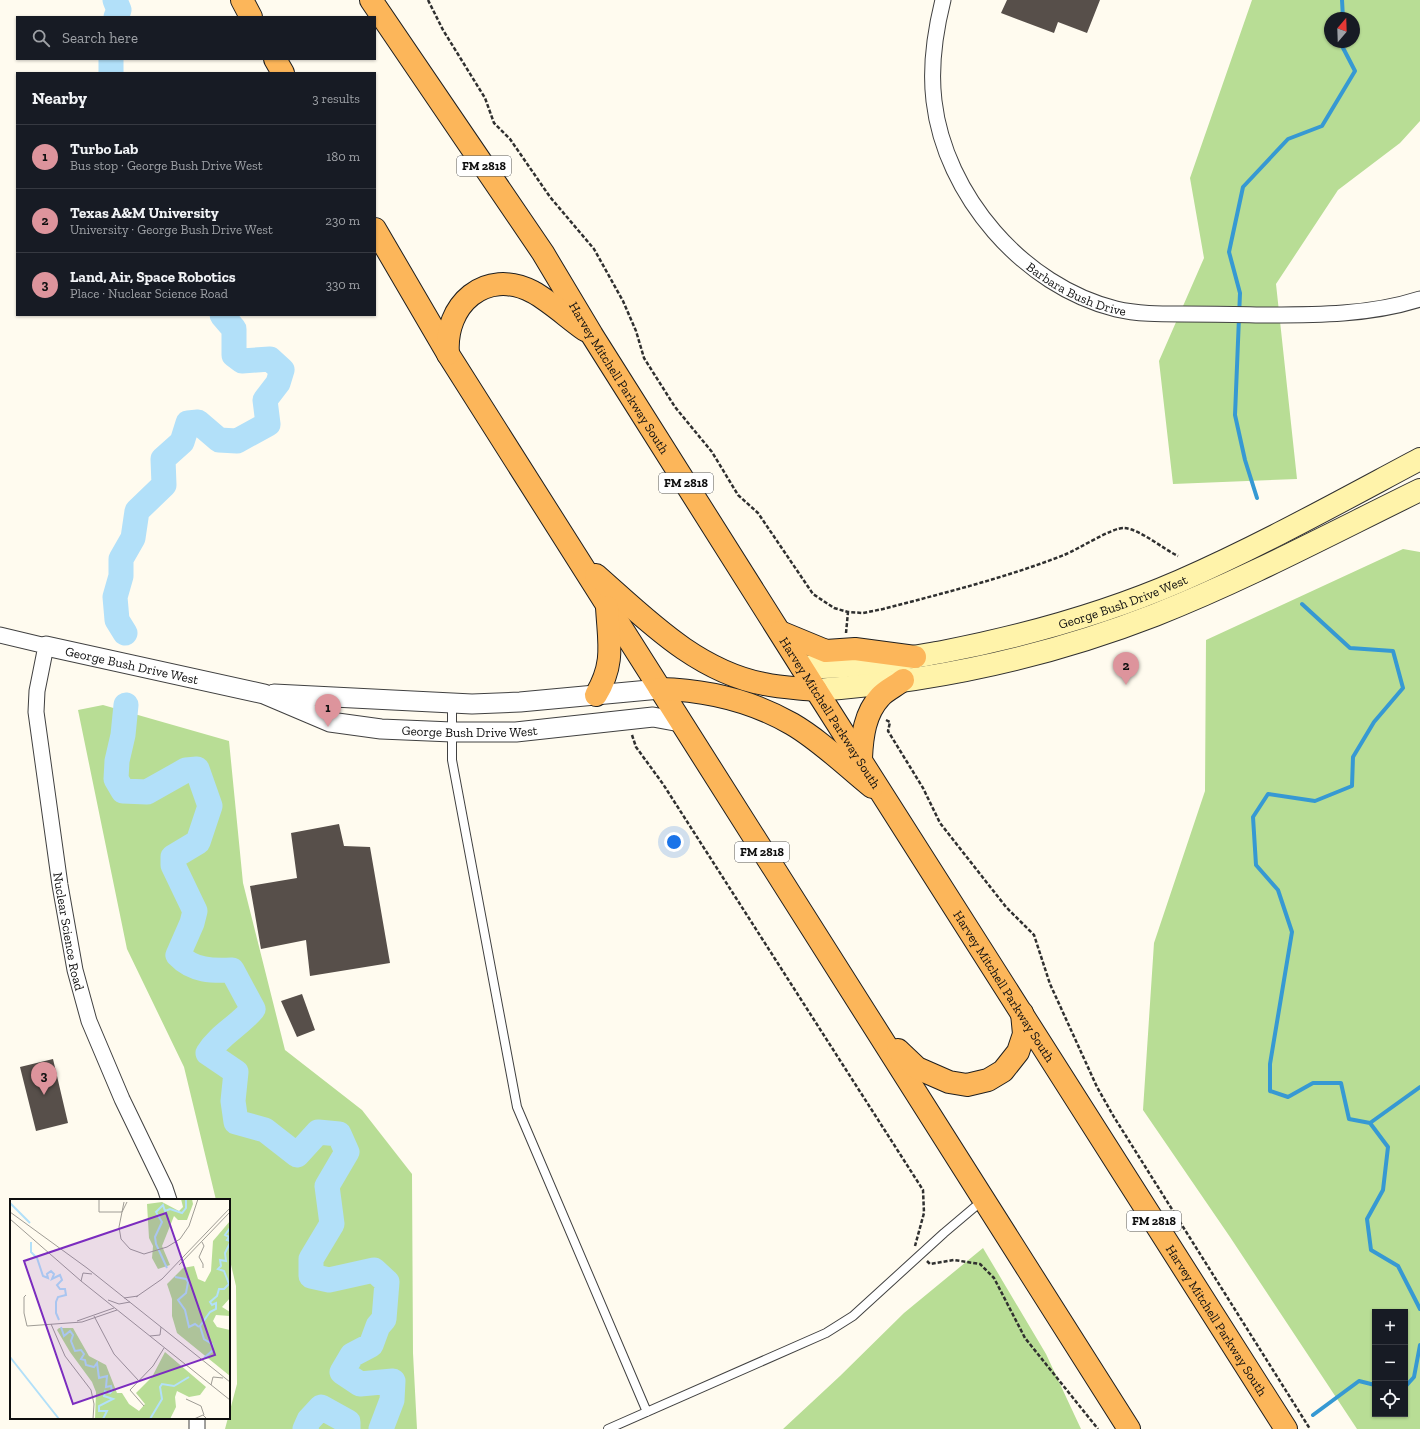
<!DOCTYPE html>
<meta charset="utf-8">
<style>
body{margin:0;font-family:"Zilla Slab",serif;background:#242831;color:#f1f3f6}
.controls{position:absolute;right:12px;bottom:12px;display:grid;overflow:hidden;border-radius:0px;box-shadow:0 1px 3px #0004}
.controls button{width:36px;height:36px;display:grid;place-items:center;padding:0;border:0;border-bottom:1px solid #363941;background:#171b24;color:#f1f3f6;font:20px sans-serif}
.compass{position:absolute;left:1324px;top:12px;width:36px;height:36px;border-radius:50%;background:#171b24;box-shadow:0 1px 3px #0004;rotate:19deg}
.you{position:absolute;left:674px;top:842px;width:14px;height:14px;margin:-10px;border:3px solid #fff;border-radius:50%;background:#1a73e8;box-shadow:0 0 0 6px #1a73e833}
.badge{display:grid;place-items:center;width:26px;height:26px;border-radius:50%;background:#dd949c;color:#111;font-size:13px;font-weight:700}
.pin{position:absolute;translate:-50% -33px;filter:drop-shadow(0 1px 2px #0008)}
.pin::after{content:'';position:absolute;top:21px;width:14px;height:12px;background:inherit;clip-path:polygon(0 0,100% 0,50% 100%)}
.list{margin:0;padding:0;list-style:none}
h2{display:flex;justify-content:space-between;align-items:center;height:52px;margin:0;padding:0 16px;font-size:17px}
h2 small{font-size:13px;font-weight:400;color:#9ea1a6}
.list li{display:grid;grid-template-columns:26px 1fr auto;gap:12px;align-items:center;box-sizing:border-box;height:64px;padding:0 16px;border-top:1px solid #363941}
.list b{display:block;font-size:15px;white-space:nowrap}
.list p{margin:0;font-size:13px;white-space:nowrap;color:#9ea1a6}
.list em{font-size:13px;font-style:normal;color:#9ea1a6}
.icon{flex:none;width:22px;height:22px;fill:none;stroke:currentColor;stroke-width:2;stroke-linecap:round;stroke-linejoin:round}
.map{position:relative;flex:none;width:1420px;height:1429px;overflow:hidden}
.search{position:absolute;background:#171b24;box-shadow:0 1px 3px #0004;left:16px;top:16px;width:360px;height:44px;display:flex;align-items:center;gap:10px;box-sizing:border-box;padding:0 14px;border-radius:0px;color:#9ea1a6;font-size:15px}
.panel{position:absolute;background:#171b24;box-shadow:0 1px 3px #0004;left:16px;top:72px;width:360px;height:244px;border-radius:0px}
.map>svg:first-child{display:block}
.forest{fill:#b8dd95;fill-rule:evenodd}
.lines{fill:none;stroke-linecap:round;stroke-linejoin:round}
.stream{stroke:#3699d3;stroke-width:4}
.river{stroke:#b2e0f9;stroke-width:25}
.building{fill:#574f4a}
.service-casing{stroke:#414141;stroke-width:10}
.minor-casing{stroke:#414141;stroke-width:17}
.tertiary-casing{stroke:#414141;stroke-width:21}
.secondary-casing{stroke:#303030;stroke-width:24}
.trunk-casing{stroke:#1f1f1f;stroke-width:24}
.path{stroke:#303030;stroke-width:2.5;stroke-dasharray:4 2;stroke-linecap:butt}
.service{stroke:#fff;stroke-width:8}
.minor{stroke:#fff;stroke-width:15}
.tertiary{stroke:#fff;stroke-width:19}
.secondary{stroke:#fff3aa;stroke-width:22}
.trunk{stroke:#fcb65a;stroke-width:22}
.labels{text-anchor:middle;stroke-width:4;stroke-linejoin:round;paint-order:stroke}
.shield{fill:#fff;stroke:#565656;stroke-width:1}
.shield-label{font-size:12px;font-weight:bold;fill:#0e0e0e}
.street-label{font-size:13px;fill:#0e0e0e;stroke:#fff}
.inset-river{fill:none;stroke:#b2e0f9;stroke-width:2}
.inset-road{fill:none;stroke:#9f9c95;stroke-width:1}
.view{fill:#7b2cbf;fill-opacity:0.15;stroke:#7b2cbf;stroke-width:2}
.inset-edge{fill:none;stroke:#0e0e0e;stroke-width:2}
</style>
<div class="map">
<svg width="1420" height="1429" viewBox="0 0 1420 1429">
<rect width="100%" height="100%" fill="#fffbef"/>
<path class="forest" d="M1252,0H1420V121L1400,143L1338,190L1276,284L1297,479L1173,484L1159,361L1204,258L1190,178ZM1330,18H1354V42H1330Z
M1403,549L1420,552V1429H1357L1230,1237L1143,1110L1154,943L1205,791L1206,640ZM1375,1312H1405V1414H1375Z
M103,705L229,741L243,883L285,1050L362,1110L412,1174L413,1353L417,1429H225L237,1384L236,1286L229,1256V1200H216L184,1067L127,949L78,710Z
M983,1248L1046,1354L1081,1429H783L840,1376L904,1313Z"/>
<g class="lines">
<path class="stream" d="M1342,0L1343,18
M1257,498L1245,460L1235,415L1240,293L1229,252L1243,187L1288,139L1322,126L1355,71L1340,42
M1302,604L1350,648L1393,651L1403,688L1374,722L1353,757L1352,786L1315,801L1268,794L1253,817L1256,865L1278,890L1292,932L1270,1064V1091L1288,1097L1313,1083H1341L1349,1119L1370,1123
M1420,1087L1370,1123L1388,1147L1383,1190L1367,1219L1371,1250L1398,1266L1420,1309
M1405,1387L1414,1377L1420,1345
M1313,1415L1359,1381L1375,1385"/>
<path class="river" d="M115,0L119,10L116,17
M111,73V59
M125,633L117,620L115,597L121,576V559L133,538L137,511L164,485L163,459L182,442L188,423L198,422L219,440L237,441L268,424L265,400L278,383L282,370L270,359L242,361L234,355V329L222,315
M126,705L123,735L117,761L116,779L123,791L147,792L186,770L197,769L210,806L198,842L173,857V865L195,911L192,923L178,955C193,971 213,971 232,970L253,1009C239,1026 219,1035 208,1053L236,1072L233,1101L236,1122L265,1130L297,1155L318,1132L339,1134L347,1152L327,1186L332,1224L311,1259V1276L329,1280L374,1270L387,1282L384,1319L378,1326L371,1345L352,1355L342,1372L360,1384L393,1381L392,1400L381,1429
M305,1429L309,1420L321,1407L348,1422V1429"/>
</g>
<path class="building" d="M1007,0H1100L1087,33L1058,22L1054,33L1001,13Z
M339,824L344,846L370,847L390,963L310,976L306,940L261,949L250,886L297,878L291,833Z
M302,994L315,1030L297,1037L281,1001Z
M53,1059L68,1123L36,1131L20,1067Z"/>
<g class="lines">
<g class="service-casing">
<path id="service" d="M452,703V760L517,1107L647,1412
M608,1429L826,1333L853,1316L944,1233L983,1200"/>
</g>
<g class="minor-casing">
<g id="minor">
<path id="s1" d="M943,0C935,32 930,68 934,101C945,195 1023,286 1116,309C1137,314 1160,314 1182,314C1207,314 1231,314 1256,315C1311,315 1367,316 1420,299"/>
<path id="s2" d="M0,635L46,646L37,691L36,712L60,885L75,970L89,1021L122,1099L165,1188L169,1200"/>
<path d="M197,1429V1418"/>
</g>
</g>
<g class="tertiary-casing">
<g id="tertiary">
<path id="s3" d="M46,646L264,694L330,722L381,729L452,732H516L653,717L680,722"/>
<path d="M274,694L472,704L520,702L660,689"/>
</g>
</g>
<g class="secondary-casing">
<g id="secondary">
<path id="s4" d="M801,666C848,670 896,660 942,652C1024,636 1104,614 1180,581C1262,545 1341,501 1420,459"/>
<path d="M816,690C931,682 1047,657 1155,615C1246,579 1332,533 1420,490"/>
</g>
</g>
<g class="trunk-casing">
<g id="trunk">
<path d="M242,0L251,17"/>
<path id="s5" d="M371,0L543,253L592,335L816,690L1286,1429"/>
<path d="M275,59L283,73"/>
<path d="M375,229L448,354L1129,1429"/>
<path d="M448,354C444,305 485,267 533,292C551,302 568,318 585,330"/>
<path d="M596,575C646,619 696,671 764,684C781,688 799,688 816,690"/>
<path d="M780,632L826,651L855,649L915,657"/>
<path d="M660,689C705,690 752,701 792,724C821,741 846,766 872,787"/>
<path d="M596,695C615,663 609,643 607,607"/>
<path d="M861,758C862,736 865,713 880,697C886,690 896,686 903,680"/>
<path d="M898,1050L917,1068L949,1082L967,1085L988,1080L1003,1071L1018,1052L1024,1034L1022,1013"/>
</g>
</g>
<path class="path" d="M428,0L443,30L485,98L494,123L510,139L550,197L594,249L623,301L636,331L644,358L675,407L712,452L738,495L758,513L813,594L834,608L848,612L863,613L883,609C944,593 1005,578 1064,555C1077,550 1113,527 1124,528C1140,529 1163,549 1178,556
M846,633L848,612
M886,720L890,722L888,731L923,788L940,823L1006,907L1034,935L1050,984L1097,1087L1114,1117L1310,1429
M632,735L636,747L663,784L923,1190L924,1213L915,1246
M927,1261L930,1264L954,1260L980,1264L994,1278L1025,1338L1098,1429"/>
<use href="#service" class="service"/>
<use href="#minor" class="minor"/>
<use href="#tertiary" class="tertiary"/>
<use href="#secondary" class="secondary"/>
<use href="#trunk" class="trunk"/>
</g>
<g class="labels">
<g class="shield">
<rect x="457" y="156" width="54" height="20" rx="3"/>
<rect x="659" y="473" width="54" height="20" rx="3"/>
<rect x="735" y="842" width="54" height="20" rx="3"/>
<rect x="1127" y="1211" width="54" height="20" rx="3"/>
</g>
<g class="shield-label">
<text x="484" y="170">FM 2818</text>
<text x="686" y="487">FM 2818</text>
<text x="762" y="856">FM 2818</text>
<text x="1154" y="1225">FM 2818</text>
</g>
<g class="street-label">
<text dy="5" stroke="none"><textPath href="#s1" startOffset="350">Barbara Bush Drive</textPath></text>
<text dy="5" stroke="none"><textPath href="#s5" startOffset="452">Harvey Mitchell Parkway South</textPath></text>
<text dy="5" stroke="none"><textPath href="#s4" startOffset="330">George Bush Drive West</textPath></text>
<text dy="5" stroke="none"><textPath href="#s3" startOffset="88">George Bush Drive West</textPath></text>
<text dy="5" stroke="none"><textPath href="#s5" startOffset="848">Harvey Mitchell Parkway South</textPath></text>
<text dy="5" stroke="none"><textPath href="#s3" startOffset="435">George Bush Drive West</textPath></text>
<text dy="5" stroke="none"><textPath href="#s2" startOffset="336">Nuclear Science Road</textPath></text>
<text dy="5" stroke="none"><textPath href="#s5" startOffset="1172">Harvey Mitchell Parkway South</textPath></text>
<text dy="5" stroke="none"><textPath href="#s5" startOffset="1568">Harvey Mitchell Parkway South</textPath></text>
</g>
</g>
<g transform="translate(10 1199)">
<rect width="220" height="220" fill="#fffbef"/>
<path d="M171,0H182L183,5L177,21H168L164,17L152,47L160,66L148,70L142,59L143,47L139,39L137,5L152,3L169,12L173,8ZM220,22V99L212,108L220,113V117L206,116L203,122L207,128L220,131V177L167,134L162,117V100L157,85L173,69L184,67L188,80L195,83L201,72L203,42ZM49,129H63L79,157L96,166L107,194H112L119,205L129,212L135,205L126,194L142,178L155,153L196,188L190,196L179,198L167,192L165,198L166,208L160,220H85L86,193L82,183L60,153L47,131Z" fill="#b8dd95"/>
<path class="inset-river" d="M0,4L20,24M220,29L215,36L219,38L217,41L220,42M21,43V53L27,59L33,77L38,79L37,75L41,72L44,75L42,80L50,76L52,81L47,86L50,90H55L56,96L48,98L46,103V114L49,121M157,69L146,45L145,38L152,23L146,13L153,6L155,12L160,10L172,14L176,9V0M165,78L176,80L178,83L176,94L168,101L175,111L179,128L185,125L189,128M51,128L54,137L60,132L63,136L61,142L65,152L71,151L74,155L71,160L75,161L76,166L84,168L87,164L89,179L97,177L96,188L101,187L102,192L100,194L95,192L94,197L103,200L89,207V212H97L93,220M0,158L49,220M194,159L203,151L202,145L194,140L190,127L200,113L206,110V104L202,106L200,103L207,97L209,90H214L219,85L214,72L208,70L211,67L210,61L216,62L215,54L220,44M140,220L152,200L150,188L152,185L164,187L179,178"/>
<path class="inset-road" d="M89,0V13H112L109,28L111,40L120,50L134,55L157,48L170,40L179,27L188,0M114,3L112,13L117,3M0,13L77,69L220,183M0,20L71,82L220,201M192,43L194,47L189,58L193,65V69M169,66L220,13M71,82L73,74L82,75M16,96L14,98V114L17,127L72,123L107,111M126,98L152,80L220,9M114,99L128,97M98,101L109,105L120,103M84,117L104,155L128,181M67,122L104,109M41,125L55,157L81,191L84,205L83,220M140,137L150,136L151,128M201,186L203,178L213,179M176,200L191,207L194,216M134,207L120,191L143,167L154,149M184,220L193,216L197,220"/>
<path class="view" d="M156,14L205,156L63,205L14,62Z"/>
<rect width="220" height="220" class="inset-edge"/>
</g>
</svg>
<div class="controls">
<button>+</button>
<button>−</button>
<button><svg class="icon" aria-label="locate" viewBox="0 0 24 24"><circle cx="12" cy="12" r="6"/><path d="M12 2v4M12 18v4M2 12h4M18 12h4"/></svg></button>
</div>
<svg class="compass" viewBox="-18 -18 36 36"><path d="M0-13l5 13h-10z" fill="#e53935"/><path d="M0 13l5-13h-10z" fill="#9ea1a6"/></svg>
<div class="you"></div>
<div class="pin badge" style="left:328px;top:727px">1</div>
<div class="pin badge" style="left:1126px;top:685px">2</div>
<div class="pin badge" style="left:44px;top:1095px">3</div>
<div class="search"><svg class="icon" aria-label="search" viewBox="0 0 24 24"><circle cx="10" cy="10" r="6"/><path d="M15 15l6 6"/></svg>Search here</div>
<section class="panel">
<h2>Nearby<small>3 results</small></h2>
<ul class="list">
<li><span class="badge">1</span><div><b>Turbo Lab</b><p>Bus stop · George Bush Drive West</p></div><em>180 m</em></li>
<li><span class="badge">2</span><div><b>Texas A&amp;M University</b><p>University · George Bush Drive West</p></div><em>230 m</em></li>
<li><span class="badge">3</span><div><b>Land, Air, Space Robotics</b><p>Place · Nuclear Science Road</p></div><em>330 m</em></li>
</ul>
</section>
</div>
